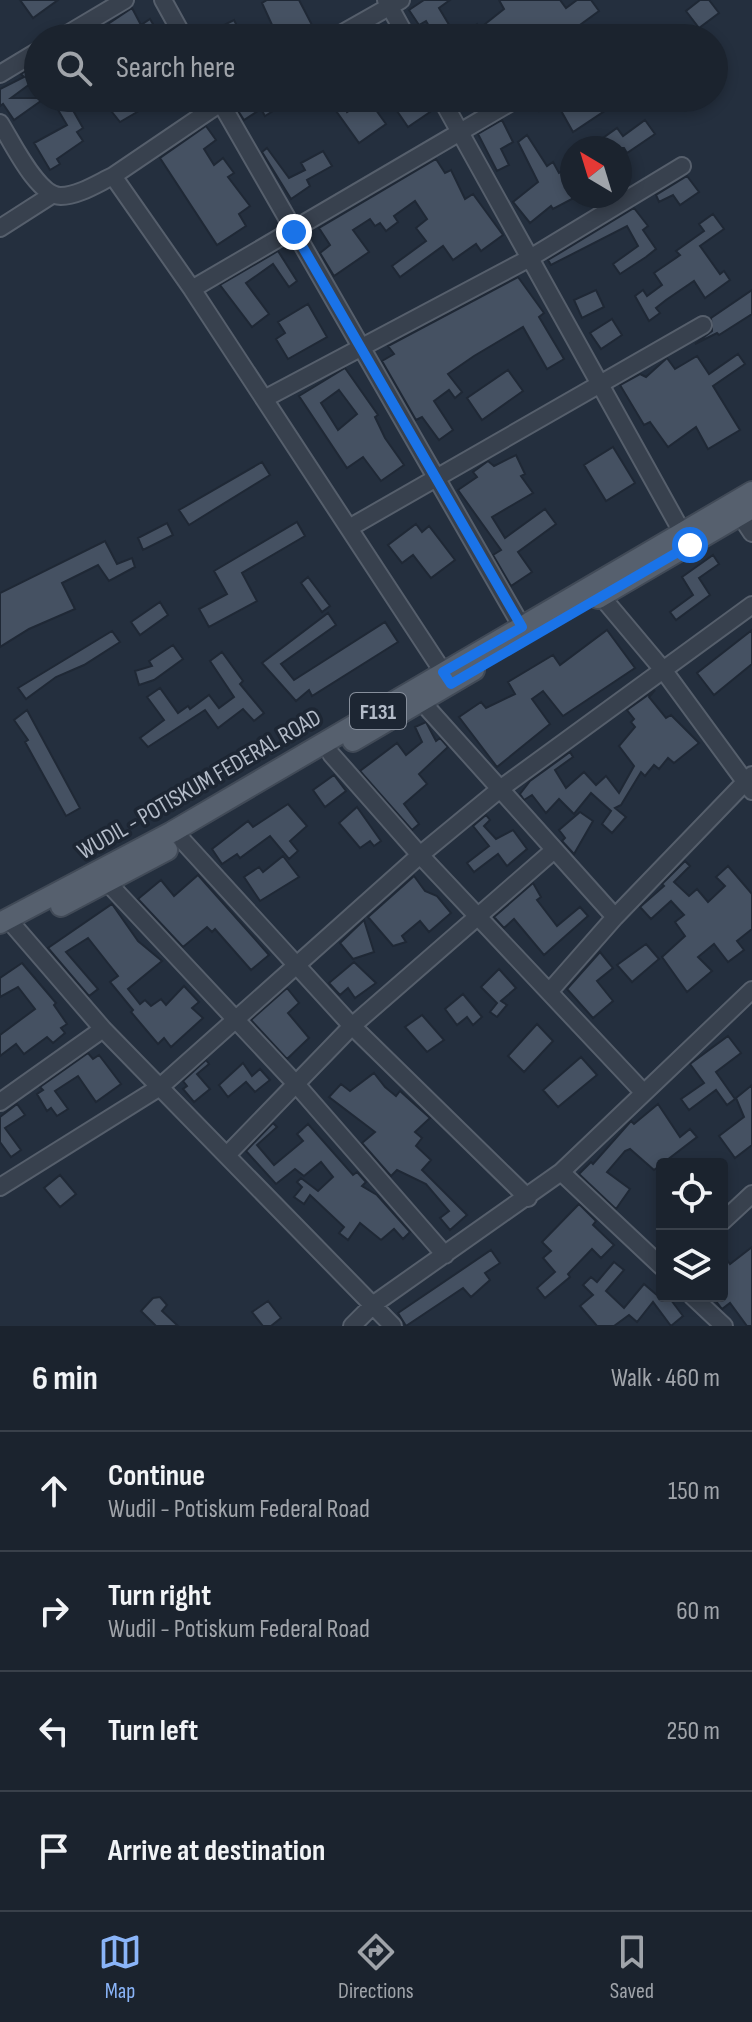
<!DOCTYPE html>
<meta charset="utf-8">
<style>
body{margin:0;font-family:"Sofia Sans Condensed",sans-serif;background:#282f3a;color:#f1f3f6}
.controls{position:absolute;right:24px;bottom:24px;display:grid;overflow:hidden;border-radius:8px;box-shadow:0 4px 12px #0003}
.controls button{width:72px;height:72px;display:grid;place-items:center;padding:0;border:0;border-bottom:2px solid #39404a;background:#1b232e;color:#f1f3f6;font:40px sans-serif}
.compass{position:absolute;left:560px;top:136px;width:72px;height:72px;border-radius:50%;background:#1b232e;box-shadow:0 4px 12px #0003;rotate:322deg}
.stop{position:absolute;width:24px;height:24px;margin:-18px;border:6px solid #1a73e8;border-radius:50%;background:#fff}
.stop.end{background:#1a73e8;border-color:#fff;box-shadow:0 2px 8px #0008}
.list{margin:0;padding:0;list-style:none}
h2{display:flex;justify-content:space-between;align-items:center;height:104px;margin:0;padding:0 32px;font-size:34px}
h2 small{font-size:26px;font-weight:400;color:#a0a4aa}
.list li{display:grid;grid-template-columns:52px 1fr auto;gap:24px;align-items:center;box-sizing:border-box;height:120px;padding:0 32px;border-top:2px solid #39404a}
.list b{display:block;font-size:30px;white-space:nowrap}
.list p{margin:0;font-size:26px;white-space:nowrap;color:#a0a4aa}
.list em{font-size:26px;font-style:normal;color:#a0a4aa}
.icon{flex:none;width:44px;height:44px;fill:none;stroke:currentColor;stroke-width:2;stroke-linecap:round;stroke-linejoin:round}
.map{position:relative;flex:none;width:752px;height:1326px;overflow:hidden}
.search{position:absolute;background:#1b232e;box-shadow:0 4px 12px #0003;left:24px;right:24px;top:24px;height:88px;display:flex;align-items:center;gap:20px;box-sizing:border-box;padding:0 28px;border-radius:44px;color:#a0a4aa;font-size:30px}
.sheet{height:584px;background:#1b232e}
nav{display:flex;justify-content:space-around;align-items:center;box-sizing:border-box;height:112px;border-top:2px solid #39404a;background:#1b232e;font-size:22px;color:#a0a4aa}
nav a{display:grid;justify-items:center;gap:4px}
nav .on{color:#8ab4f8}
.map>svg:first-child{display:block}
.building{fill:#455162;stroke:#1f2835;stroke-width:2;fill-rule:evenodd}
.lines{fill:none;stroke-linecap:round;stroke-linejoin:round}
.minor-casing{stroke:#565f6c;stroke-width:20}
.major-casing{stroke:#414a57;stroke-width:24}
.minor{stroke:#38414e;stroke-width:16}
.major{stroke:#56606e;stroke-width:20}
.route{stroke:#1a73e8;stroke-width:10}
.labels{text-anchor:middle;stroke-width:7;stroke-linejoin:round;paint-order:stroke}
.shield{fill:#1d2633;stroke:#878f9c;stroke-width:2}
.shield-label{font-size:22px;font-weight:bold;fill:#b4bcc9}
.street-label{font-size:24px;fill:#b4bcc9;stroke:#1d2633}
</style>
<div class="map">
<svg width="752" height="1326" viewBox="0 0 752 1326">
<rect width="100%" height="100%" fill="#242f3e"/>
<path class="building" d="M20,0H58L33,18Z
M267,0H299L312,25L287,38H278L262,3Z
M424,0H450L439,8L457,38L477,24L480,28L504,9L499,0H560L566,8L577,0H591L599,11L562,38H436L426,21L419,25L409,10Z
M700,0H709L719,13L699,28L686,11Z
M132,8L141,25L150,19L161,38H87Z
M234,20L243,38H215L212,31Z
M38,64V78L11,98H45L14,120L3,104L0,106V89L24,77L21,74Z
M51,98H66L83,128L77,132L83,141L57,159L60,164L50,170L34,143L67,125Z
M120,98H161L120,122L108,107Z
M244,98H280L284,104L265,116L261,109L244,120L235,106Z
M340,98L347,112L368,99L386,124L359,143L329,101Z
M410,98H420L430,112L408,127L395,108Z
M530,98H601L606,110L573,132L555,100L539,111Z
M502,120L513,142L501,149L509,165L497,171L478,134Z
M645,120L655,134L627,153L624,148H589L617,128L623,136Z
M206,126L216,140L204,149L214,165L223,158L234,173L228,177L250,206L239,214L246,226L217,245L160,158Z
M527,135L547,166L553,162L559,173L572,166V199L553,209L551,206L530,223L513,202L538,182L518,142Z
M267,148L289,178L305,170L301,163L323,151L332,166L307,180L310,186L291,199L262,152Z
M436,159L445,173L451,170L465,199L473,194L503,235L481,251L476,244L453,260L443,246L400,277L392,266L426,241L416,228L427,219L415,201L394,216L398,222L386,231L380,223L375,226L370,219L353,230L369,252L334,276L320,253L330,245L319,228Z
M687,176L699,192L680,205L673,195L659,202L656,195Z
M634,208L648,226L643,230L656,249L646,257L620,274L613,264L638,246L627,226L551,265L548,260Z
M713,214L724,229L700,246L720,274L724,271L730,280L705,298L694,281L666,300L656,308L660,313L649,321L635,296L643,290L647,296L662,285L654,273L680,255L676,251L704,231L699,224Z
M278,251L297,281L289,287L273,264L246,283L269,314L252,327L220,285Z
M518,277L544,313L539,317L564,359L547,369L523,327L474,356L448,374L462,392L455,398L449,390L434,401L453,430L439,440L422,417L416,420L382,361L394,354L388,346Z
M596,290L604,307L582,318L574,300Z
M752,290V314L719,335L717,333L695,344L712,331L711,318Z
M308,304L327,337L288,359L276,339L285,333L278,322Z
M612,319L622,335L601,349L590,333Z
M738,354L745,364L713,386L740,430L708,449L696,427L668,447L650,422L644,425L620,385L640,374L646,377L667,358L675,369L697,356L709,374Z
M345,368L378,415L375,417L385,438L404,465L381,481L363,457L347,468L299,396ZM339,390L357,414L338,430L321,403Z
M508,370L523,391L482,420L467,398Z
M613,447L635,483L606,501L584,465Z
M516,455L525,474L521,476L533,493L492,517L505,538L545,509L556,524L518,552L532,572L511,586L493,555L501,550L458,490L477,477L473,472L488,461L494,466Z
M262,462L270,475L189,525L179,510Z
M297,522L305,536L242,573L257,601L209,627L199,609L227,594L214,571Z
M167,523L173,535L143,550L138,538Z
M416,524L422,532L429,526L455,560L431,578L413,555L402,563L388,545Z
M105,541L117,564L132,558L135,567L109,581L98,565L62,583L75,609L29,629L0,647V593Z
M713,555L719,564L699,578L710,595L676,620L670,612L693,595L682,577Z
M308,577L330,606L322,612L301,583Z
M160,602L168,615L140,635L131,622Z
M328,613L336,625L281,664L294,680L385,622L398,642L312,696L309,690L296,701L262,663Z
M607,630L635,668L563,716L543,691L532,699L550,724L497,767L459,717L481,702L486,708L515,694L508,682L553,655L560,665Z
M752,630V664L714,695L697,673Z
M112,631L120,642L84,665L56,677L26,699L18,688Z
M173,645L183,659L154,680L139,685L135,671L152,666L149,661Z
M222,652L243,681L240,684L264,713L254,721L243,709L218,728L205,710L148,747L140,738L164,720L147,697L160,688L178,713L188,706L190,709L209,695L219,708L234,697L210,661Z
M655,690L649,697L666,718L671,715L699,743L674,763L668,758L659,769L654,765L645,776L641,772L621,805L615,808L626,817L612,833L602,824L611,811L591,793L574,814L559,799L546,813L532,795L524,800L520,794L530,781L570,752L573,757L555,770L566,788L584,772L596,785L606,776L619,793L634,766L619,746L635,727L631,722L634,719L627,710Z
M27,710L80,808L66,816L25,742L28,740L14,720Z
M426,722L436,741L440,738L448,747L419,774L427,784L404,804L419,824L412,830L360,771L397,743L406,755L422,742L415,727Z
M334,775L346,791L325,807L313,790Z
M288,804L307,826L290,841L298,851L289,859L270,836L240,858L237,854L222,864L212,849L248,821L253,827Z
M357,807L381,841L374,846L370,841L360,848L339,823Z
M580,812L593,821L574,854L562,841L565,838L559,830Z
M486,815L490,820L484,826L496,839L513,830L527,849L507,866L498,854L474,872L467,863L489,846L473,826Z
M283,856L299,877L260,901L244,877L259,867L263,872Z
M685,861L690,866L674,882L689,896L697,889L708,902L725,886L716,877L728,866L752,894V929L737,941L744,950L728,962L714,944L698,957L712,971L687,992L662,957L685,936L675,922L684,915L671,901L651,919L640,907L664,886L662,884Z
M198,875L269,955L251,970L215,929L212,932L207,927L183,947L138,899L161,880L174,896Z
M414,876L425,891L437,896L451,913L429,932L420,921L402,936L406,942L393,946L368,917Z
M533,883L541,897L537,900L557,926L580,907L588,916L544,955L514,919L504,928L494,917Z
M112,904L138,941L162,961L128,989L140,1004L145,1000L151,1006L161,999L166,1005L184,986L199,1002L192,1008L203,1018L171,1047L164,1038L158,1044L131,1012L133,1010L110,982L118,976L88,938L66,952L98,989L89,996L48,948Z
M364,920L374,952L353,959L340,943Z
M646,944L659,959L632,982L617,965Z
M600,952L613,968L597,981L613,1001L593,1018L567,989Z
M354,962L376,983L355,998L348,988L340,995L329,983Z
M22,963L56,1003L54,1005L67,1024L61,1028L65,1033L53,1043L47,1037L24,1054L16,1044L0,1056V1035L35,1009L18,987L0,997V978Z
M499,969L516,988L501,1001L507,1005L497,1017L490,1012L497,1003L481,987Z
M287,988L299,1003L288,1013L309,1038L287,1059L251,1020Z
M463,994L482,1017L473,1025L467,1017L457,1025L445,1009Z
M422,1015L444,1040L427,1052L405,1027Z
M537,1024L553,1041L524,1072L508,1056Z
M728,1036L741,1053L716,1072L735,1099L727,1105L716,1090L689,1110L681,1099L704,1083L690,1064Z
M88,1053L93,1059L99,1055L121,1084L96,1102L78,1076L55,1091L68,1109L57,1116L51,1108L47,1111L37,1094L43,1090L40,1087Z
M581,1057L597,1075L558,1107L543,1090Z
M206,1060L209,1064L197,1074L210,1089L194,1102L183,1089L187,1086L183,1081Z
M243,1063L252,1076L260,1069L270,1080L255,1092L246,1082L228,1097L219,1085Z
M374,1073L385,1087L396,1096L400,1091L430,1118L415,1132L422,1138L416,1146L431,1160L422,1170L467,1215L450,1230L440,1218L449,1211L426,1184L397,1170L391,1176L362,1143L375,1132L329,1097L341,1084L350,1091Z
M752,1085V1145L735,1158L719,1136L744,1117L736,1098Z
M17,1104L25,1115L5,1128L21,1150L11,1157L0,1142V1117Z
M658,1104L680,1137L690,1129L697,1137L654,1170L630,1149L625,1151L607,1172L630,1189L616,1209L579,1174L591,1162L593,1164L631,1121L634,1124Z
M273,1123L277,1127L257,1145L274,1165L303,1141L297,1134L308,1124L353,1175L357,1172L366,1182L362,1186L377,1195L410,1232L403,1239L394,1229L381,1240L360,1223L348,1240L339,1233L344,1227L310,1195L304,1204L294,1197L302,1187L297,1182L301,1178L318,1191L333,1177L321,1162L304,1176L295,1169L276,1184L246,1151Z
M60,1175L76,1194L60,1207L44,1188Z
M579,1204L596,1221L593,1225L614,1245L601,1258L592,1249L568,1274L570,1277L545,1298L537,1288L555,1272L543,1258L551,1251L542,1242Z
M752,1247V1326H747L730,1303L722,1309L712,1296H722V1253L730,1264Z
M491,1250L500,1263L485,1273L490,1280L471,1297L463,1288L406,1326L398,1313Z
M614,1262L624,1270L606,1291L624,1308L644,1284L658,1296H668L683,1316L671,1326L653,1302L637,1322L629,1315L614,1326H597L580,1306L593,1295L583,1285L591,1277L597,1282Z
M160,1297L167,1305L162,1311L178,1326H156L141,1311L153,1298Z
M268,1301L281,1318L271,1326H263L252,1312Z"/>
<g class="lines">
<g class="minor-casing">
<path id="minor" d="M163,0L184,38
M386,0L407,38
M61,38L125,0
M334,38L401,0
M0,74L38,51
M218,98L522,627
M441,98L682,532
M0,123C12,142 38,197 61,196C78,196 98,183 113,176L192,289L449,681
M113,176L228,98
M0,228L50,196
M192,289L518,98
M264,399L530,258L682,166
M740,515L752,533
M349,528L703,325
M601,596L664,671L752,791
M422,702L615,917
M331,754L420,855L644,1093
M183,841L352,1026L528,1198
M108,883L296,1084L445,1255
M8,919L103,1029L393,1326
M549,992L615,917L752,775
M0,1102L103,1029
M227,1155L352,1026L553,851
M561,1172L662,1267
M0,1187L160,1087L420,855L500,789L752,605
M722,1222L752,1194
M692,1296L724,1326
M352,1326L374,1304L561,1172L752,990"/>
</g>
<g class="major-casing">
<path id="major" d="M598,598L752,508
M353,741L474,670
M61,906L167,850
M0,923L172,832L752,492"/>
</g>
<use href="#minor" class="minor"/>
<use href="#major" class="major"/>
</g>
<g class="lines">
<path class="route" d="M294,232L522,627L443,672L451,684L690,545"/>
</g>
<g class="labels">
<rect class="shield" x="350" y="693" width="56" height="36" rx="6"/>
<g class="shield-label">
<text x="378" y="719">F131</text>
</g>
<g class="street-label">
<text transform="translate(199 784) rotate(-30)" y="8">WUDIL - POTISKUM FEDERAL ROAD</text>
</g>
</g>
</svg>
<div class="controls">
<button><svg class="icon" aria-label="locate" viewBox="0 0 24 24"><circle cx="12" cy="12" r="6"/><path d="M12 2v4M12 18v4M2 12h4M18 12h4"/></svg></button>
<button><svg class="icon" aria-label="layers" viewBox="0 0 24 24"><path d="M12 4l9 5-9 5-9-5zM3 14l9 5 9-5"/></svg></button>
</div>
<svg class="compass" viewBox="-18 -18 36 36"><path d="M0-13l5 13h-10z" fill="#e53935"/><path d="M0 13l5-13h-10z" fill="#a0a4aa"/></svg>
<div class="stop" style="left:690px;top:545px"></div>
<div class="stop end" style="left:294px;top:232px"></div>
<div class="search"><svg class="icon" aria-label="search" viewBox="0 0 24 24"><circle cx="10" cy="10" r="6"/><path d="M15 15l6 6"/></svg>Search here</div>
</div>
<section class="sheet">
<h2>6 min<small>Walk · 460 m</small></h2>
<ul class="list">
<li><svg class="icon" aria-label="ahead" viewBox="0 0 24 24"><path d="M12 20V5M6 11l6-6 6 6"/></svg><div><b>Continue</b><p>Wudil - Potiskum Federal Road</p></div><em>150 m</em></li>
<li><svg class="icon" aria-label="right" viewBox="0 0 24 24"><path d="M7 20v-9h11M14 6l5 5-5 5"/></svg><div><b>Turn right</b><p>Wudil - Potiskum Federal Road</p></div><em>60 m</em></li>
<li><svg class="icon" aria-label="left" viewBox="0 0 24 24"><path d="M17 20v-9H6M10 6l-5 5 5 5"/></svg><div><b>Turn left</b></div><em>250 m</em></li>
<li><svg class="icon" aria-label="arrive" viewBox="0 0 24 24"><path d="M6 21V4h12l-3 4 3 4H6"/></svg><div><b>Arrive at destination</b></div></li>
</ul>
</section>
<nav>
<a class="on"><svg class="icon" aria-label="map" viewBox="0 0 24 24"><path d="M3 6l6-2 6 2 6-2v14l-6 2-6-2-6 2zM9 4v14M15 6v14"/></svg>Map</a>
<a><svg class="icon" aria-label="directions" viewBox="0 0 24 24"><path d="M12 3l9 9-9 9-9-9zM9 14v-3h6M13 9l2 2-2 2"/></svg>Directions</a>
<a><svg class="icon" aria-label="saved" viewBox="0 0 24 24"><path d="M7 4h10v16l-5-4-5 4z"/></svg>Saved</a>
</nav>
